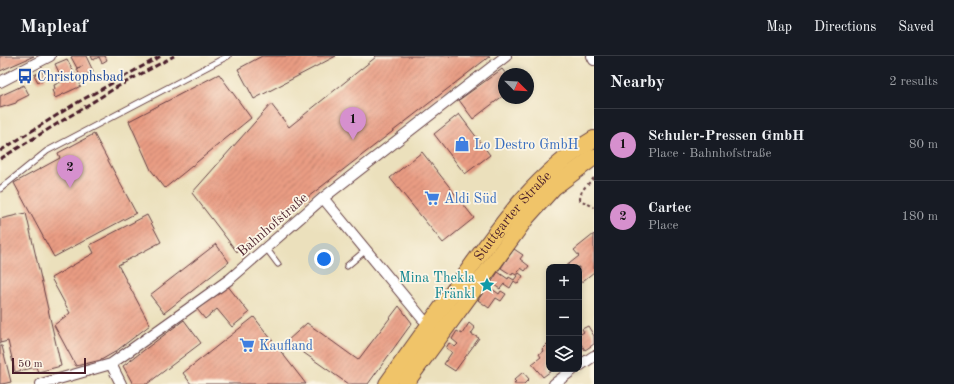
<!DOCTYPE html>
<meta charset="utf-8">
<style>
body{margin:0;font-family:"Old Standard TT",serif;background:#242831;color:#f1f3f6}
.controls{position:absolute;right:12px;bottom:12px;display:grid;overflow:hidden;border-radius:8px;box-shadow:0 2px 6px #0003}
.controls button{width:36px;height:36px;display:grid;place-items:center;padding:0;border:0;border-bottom:1px solid #363941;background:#171b24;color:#f1f3f6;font:20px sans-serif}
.compass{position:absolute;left:498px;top:12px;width:36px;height:36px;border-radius:50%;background:#171b24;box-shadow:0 2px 6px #0003;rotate:114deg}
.scale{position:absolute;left:12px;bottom:10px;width:74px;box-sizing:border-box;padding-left:4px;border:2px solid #4a1f2b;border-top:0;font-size:11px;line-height:14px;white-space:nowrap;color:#4a1f2b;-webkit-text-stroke:3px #fcf5e5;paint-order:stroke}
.you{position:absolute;left:324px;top:203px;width:14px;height:14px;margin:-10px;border:3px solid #fff;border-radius:50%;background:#1a73e8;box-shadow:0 0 0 6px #1a73e833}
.badge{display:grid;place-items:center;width:26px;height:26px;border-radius:50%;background:#d690ce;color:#111;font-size:13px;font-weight:700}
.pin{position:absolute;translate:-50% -33px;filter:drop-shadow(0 1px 2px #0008)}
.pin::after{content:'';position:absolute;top:21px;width:14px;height:12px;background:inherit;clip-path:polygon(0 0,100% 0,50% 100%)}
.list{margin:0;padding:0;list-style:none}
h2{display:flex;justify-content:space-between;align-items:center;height:52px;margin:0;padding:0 16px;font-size:17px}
h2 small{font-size:13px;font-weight:400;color:#9ea1a6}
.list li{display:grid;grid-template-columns:26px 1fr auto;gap:12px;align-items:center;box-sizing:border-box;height:72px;padding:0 16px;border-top:1px solid #363941}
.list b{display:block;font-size:15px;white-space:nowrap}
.list p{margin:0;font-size:13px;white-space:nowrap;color:#9ea1a6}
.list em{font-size:13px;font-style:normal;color:#9ea1a6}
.icon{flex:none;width:22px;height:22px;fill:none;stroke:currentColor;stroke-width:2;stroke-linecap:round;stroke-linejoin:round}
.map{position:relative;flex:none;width:594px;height:328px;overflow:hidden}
header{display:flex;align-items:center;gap:24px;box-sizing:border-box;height:56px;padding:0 20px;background:#171b24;border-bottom:1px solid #363941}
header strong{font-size:19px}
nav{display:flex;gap:22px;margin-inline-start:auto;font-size:14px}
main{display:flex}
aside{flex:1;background:#171b24}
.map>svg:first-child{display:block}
.building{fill:url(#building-hatch)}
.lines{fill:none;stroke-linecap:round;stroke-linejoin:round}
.lane-casing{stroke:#623c41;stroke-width:7}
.street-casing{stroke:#623c41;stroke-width:12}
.primary-casing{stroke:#623c41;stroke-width:18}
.path{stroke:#623c41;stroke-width:2;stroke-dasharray:3 3;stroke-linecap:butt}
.lane{stroke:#fff;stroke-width:5}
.street{stroke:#fff;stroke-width:10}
.primary{stroke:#f0c469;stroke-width:16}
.rail{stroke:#4a1f2b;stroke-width:3;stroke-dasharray:6 3;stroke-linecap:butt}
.labels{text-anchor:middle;stroke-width:3.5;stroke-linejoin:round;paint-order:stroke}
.transit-label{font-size:14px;fill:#164399;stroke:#fcf5e5;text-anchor:start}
.shop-label{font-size:14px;fill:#366cbe;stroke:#fcf5e5;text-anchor:start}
.street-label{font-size:14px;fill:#4a1f2b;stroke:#fcf5e5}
.culture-label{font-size:14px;fill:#0d838f;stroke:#fcf5e5;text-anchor:end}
</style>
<header>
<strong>Mapleaf</strong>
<nav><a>Map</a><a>Directions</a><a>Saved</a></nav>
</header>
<main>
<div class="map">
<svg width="594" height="328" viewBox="0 0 594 328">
<defs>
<pattern id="building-hatch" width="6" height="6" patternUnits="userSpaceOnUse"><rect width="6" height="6" fill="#e99c83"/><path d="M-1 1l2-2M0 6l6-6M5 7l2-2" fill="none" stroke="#bf7f6b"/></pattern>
</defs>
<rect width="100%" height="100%" fill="#fcf5e5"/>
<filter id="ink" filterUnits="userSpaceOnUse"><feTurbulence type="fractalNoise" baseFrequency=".025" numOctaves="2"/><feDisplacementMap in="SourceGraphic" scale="8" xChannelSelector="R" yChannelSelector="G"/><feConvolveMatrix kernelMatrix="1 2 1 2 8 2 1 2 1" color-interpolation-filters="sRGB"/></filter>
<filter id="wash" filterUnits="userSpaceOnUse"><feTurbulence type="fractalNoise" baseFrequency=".012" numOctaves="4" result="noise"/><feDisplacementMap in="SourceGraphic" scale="16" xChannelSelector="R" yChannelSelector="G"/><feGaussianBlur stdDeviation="0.9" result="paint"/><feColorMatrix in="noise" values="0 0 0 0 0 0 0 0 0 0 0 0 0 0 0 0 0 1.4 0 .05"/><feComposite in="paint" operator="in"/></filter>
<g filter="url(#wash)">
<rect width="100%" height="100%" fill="#ebe0bc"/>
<g id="blocks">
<path class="building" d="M0,0H34L0,15Z
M73,0H86L93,15L81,22L77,13L83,10L77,12L71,1Z
M91,0H105L107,4L102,7L99,1L93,4Z
M262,0H336L254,43L238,13Z
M375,0H490L237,196L192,137L271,48L289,71L376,1Z
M67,3L81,30L55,42L52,34L55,33L54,29L63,25L55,8Z
M502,13L506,18H504V39L473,63L459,44Z
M42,15L45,23L38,26L34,19Z
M219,18L251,62L165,132L151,114L129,65Z
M24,29L29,39L17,45L16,47L0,52V40Z
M459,58L490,99L465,118L434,78Z
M94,78L136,157L54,201L14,127L60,102L58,97Z
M422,96L474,162L443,187L390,122Z
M26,157L61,310L38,316L36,311L15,316L8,285L0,287V163Z
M147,159L161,186L118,209L150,269L115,296L101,304L76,310L54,269L70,257L51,222L94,197L90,189Z
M594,178V216L579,228V211H565L579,200L574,194Z
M216,188L229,206L164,257L150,239Z
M514,193L523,199L520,203L529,210L525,215L521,212L516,219L513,217L512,219L501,212Z
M498,216L508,223L509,221L514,224L519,217L523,220L518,228L514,225L510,232L504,228L500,233L491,227Z
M227,229L249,257L232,271L217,253L205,263L197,253Z
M488,230L499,238L501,235L506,238L501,245L496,242L489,252L478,244Z
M399,250L412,267L368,328H348L287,285L307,267L358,304Z
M254,261L306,328H191L183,317Z
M184,264L201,287L147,328H133L123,310Z
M469,267L475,272L471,278L479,282L455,315L444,308L452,296L446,292L449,287L455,291L458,288L452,283L457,275L462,278Z
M588,270L594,280V288L585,294L579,285V279L584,276L582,273Z
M548,287L549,313L551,315L543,321L532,308L541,301L539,298L543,295L542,293Z
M0,290H2L11,326L2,328H0Z
M523,316L529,323L524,328H514L516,326L514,324Z"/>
</g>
</g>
<g filter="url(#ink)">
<use href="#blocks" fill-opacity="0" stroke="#623c41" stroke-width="1"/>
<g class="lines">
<g class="lane-casing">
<path id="lane" d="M0,133L47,95L228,0
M266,192L278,208
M347,210L366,194"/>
</g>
<g class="street-casing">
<path id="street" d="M592,0L594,4
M0,26L50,0
M323,142L422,262L433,272
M111,308L121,328
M579,310L594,300
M41,328L111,308L230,223L323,142L506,0
M554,328L574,313"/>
</g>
<g class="primary-casing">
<g id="primary">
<path id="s1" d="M387,328C413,292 439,255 465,219C502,167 538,116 594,83"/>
<path d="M405,328L527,161L554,131L594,101"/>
</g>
</g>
<path class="path" d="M594,122C587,129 580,134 580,144L594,151"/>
<use href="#lane" class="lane"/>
<use href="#street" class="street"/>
<use href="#primary" class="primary"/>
<path class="rail" d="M0,95L73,49L161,0
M0,103L117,31L174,0"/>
</g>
</g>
<defs>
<g id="bus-bare" transform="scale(1.2)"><path d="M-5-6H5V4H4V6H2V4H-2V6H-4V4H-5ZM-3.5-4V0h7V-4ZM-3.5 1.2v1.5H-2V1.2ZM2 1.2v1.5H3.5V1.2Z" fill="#1a4fb4" stroke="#fcf5e5" stroke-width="2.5" paint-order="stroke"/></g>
<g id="shop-bare" transform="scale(1.2)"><path d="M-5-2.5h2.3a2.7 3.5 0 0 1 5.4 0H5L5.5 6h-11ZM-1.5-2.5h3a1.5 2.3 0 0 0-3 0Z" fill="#3f7fe0" stroke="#fcf5e5" stroke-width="2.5" paint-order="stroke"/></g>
<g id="supermarket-bare" transform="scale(1.2)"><path d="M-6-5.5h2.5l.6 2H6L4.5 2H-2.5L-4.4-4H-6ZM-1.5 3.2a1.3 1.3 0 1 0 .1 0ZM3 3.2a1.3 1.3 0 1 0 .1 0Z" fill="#3f7fe0" stroke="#fcf5e5" stroke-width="2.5" paint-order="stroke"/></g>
<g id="sight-bare" transform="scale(1.2)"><path d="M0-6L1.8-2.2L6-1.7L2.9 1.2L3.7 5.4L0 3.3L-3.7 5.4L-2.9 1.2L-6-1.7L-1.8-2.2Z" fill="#0f9aa8" stroke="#fcf5e5" stroke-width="2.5" paint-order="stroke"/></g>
</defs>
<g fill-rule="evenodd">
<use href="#bus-bare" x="25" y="20"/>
<use href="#shop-bare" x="462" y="88"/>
<use href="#supermarket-bare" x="432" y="142"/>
<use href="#sight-bare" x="487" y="229"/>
<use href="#supermarket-bare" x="247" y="289"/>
</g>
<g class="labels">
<g class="transit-label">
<text x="37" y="25">Christophsbad</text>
</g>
<g class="shop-label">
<text x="474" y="93">Lo Destro GmbH</text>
<text x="444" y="147">Aldi Süd</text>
<text x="259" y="294">Kaufland</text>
</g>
<g class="street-label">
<text dy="5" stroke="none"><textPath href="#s1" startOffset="210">Stuttgarter Straße</textPath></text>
<text transform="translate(272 168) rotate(-41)" y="5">Bahnhofstraße</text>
</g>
<g class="culture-label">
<text x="475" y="226">Mina Thekla<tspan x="475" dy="16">Fränkl</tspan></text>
</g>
</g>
</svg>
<div class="controls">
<button>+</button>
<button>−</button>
<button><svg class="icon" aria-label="layers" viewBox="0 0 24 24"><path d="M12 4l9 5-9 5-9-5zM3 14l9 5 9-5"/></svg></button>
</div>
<svg class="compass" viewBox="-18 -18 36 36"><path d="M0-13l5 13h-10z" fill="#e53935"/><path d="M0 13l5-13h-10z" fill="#9ea1a6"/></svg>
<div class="scale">50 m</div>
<div class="you"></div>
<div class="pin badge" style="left:353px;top:84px">1</div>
<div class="pin badge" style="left:70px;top:132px">2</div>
</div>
<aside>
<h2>Nearby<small>2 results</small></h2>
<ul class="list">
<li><span class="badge">1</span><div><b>Schuler-Pressen GmbH</b><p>Place · Bahnhofstraße</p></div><em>80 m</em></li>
<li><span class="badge">2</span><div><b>Cartec</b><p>Place</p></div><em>180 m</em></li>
</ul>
</aside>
</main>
